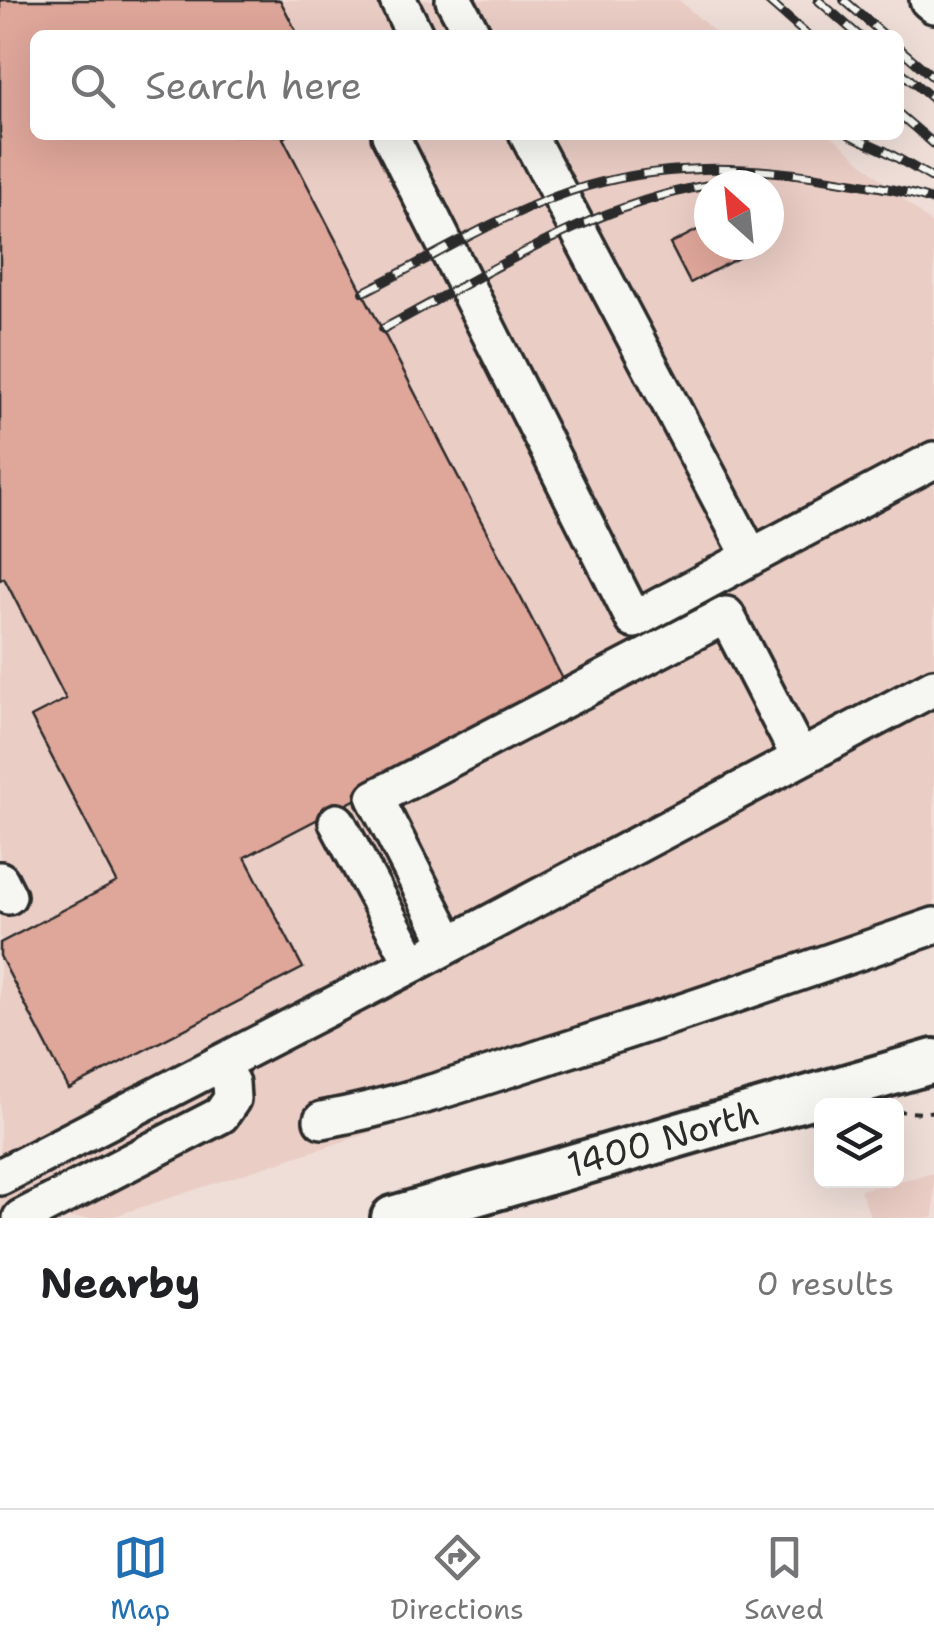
<!DOCTYPE html>
<style>
body{margin:0;font-family:"Shantell Sans",sans-serif;background:#f2f2f2;color:#202124}
.controls{position:absolute;right:30px;bottom:30px;display:grid;overflow:hidden;border-radius:15px;box-shadow:0 10px 40px #0002}
.controls button{width:90px;height:90px;display:grid;place-items:center;padding:0;border:0;border-bottom:2px solid #e0e0e0;background:#fff;color:#202124;font:50px sans-serif}
.compass{position:absolute;left:694px;top:170px;width:90px;height:90px;border-radius:50%;background:#fff;box-shadow:0 10px 40px #0002;rotate:333deg}
.list{margin:0;padding:0;list-style:none}
h2{display:flex;justify-content:space-between;align-items:center;height:130px;margin:0;padding:0 40px;font-size:42px}
h2 small{font-size:32px;font-weight:400;color:#757577}
.icon{flex:none;width:55px;height:55px;fill:none;stroke:currentColor;stroke-width:2;stroke-linecap:round;stroke-linejoin:round}
.map{position:relative;flex:none;width:934px;height:1218px;overflow:hidden}
.search{position:absolute;background:#fff;box-shadow:0 10px 40px #0002;left:30px;right:30px;top:30px;height:110px;display:flex;align-items:center;gap:25px;box-sizing:border-box;padding:0 35px;border-radius:15px;color:#757577;font-size:38px}
.sheet{height:290px;background:#fff}
nav{display:flex;justify-content:space-around;align-items:center;box-sizing:border-box;height:140px;border-top:2px solid #e0e0e0;background:#fff;font-size:28px;color:#757577}
nav a{display:grid;justify-items:center;gap:5px}
nav .on{color:#1f6fb2}
.map>svg:first-child{display:block}
.built{fill:#eacdc5;fill-rule:evenodd}
.building{fill:#dfa69a;stroke:#2b2b2b;stroke-width:2.5}
.lines{fill:none;stroke-linecap:round;stroke-linejoin:round}
.minor-casing{stroke:#2b2b2b;stroke-width:42}
.major-casing{stroke:#2b2b2b;stroke-width:50}
.path{stroke:#2b2b2b;stroke-width:4;stroke-dasharray:8 8;stroke-linecap:butt}
.minor{stroke:#f6f6f2;stroke-width:35}
.major{stroke:#f6f6f2;stroke-width:42}
.rail-casing{stroke:#2b2b2b;stroke-width:10}
.rail{stroke:#f6f6f2;stroke-width:6;stroke-dasharray:19;stroke-linecap:butt}
.labels{text-anchor:middle;stroke-width:10;stroke-linejoin:round;paint-order:stroke}
.street-label{font-size:35px;fill:#2b2b2b;stroke:#f6f6f2}
</style>
<div class="map">
<svg width="934" height="1218" viewBox="0 0 934 1218">
<rect width="100%" height="100%" fill="#efded8"/>
<filter id="ink" filterUnits="userSpaceOnUse"><feTurbulence type="fractalNoise" baseFrequency=".01" numOctaves="2"/><feDisplacementMap in="SourceGraphic" scale="20" xChannelSelector="R" yChannelSelector="G"/><feConvolveMatrix kernelMatrix="1 2 1 2 8 2 1 2 1" color-interpolation-filters="sRGB"/></filter>
<g filter="url(#ink)">
<path class="built" d="M0,0H679L718,35H35V135H831L934,226V949L108,1218H0ZM709,185H769V245H709Z
M934,1173V1218H871L860,1190Z"/>
<path class="building" d="M0,0H280L298,35H35V135H288L283,138L568,689L245,857L303,968L69,1089L0,956V943L117,882L31,717L66,699L4,578L0,580Z
M709,224V245H763L690,283L670,244Z"/>
<g class="lines">
<g class="minor-casing">
<path id="minor" d="M398,0L415,35
M454,0L473,35
M928,0L934,5
M390,135L634,620L751,557
M528,135L751,557L934,460
M337,822L413,964
M0,880L8,896
M449,943L375,798L726,615L800,758
M322,1120C403,1105 480,1078 557,1053C684,1013 809,969 934,926
M0,1177L413,964L934,687
M21,1218L221,1115L232,1099L231,1083L220,1064"/>
</g>
<g class="major-casing">
<path id="major" d="M393,1218L934,1061"/>
</g>
<path class="path" d="M896,1111L923,1113L934,1111"/>
<use href="#minor" class="minor"/>
<use href="#major" class="major"/>
<g class="rail-casing">
<path id="rail" d="M767,0L807,35
M818,0L858,35
M844,0L884,35
M899,48L934,78
M899,70L934,100
M899,114L934,144
M850,135L885,151L934,179
M364,292C433,257 498,216 571,191C659,162 747,165 837,180C869,185 903,190 934,201
M383,329C485,275 593,204 709,185"/>
</g>
<use href="#rail" class="rail"/>
</g>
</g>
<g class="labels">
<g class="street-label">
<text transform="translate(663 1139) rotate(-16)" y="12">1400 North</text>
</g>
</g>
</svg>
<div class="controls">
<button><svg class="icon" aria-label="layers" viewBox="0 0 24 24"><path d="M12 4l9 5-9 5-9-5zM3 14l9 5 9-5"/></svg></button>
</div>
<svg class="compass" viewBox="-18 -18 36 36"><path d="M0-13l5 13h-10z" fill="#e53935"/><path d="M0 13l5-13h-10z" fill="#757577"/></svg>
<div class="search"><svg class="icon" aria-label="search" viewBox="0 0 24 24"><circle cx="10" cy="10" r="6"/><path d="M15 15l6 6"/></svg>Search here</div>
</div>
<section class="sheet">
<h2>Nearby<small>0 results</small></h2>
<ul class="list">
</ul>
</section>
<nav>
<a class="on"><svg class="icon" aria-label="map" viewBox="0 0 24 24"><path d="M3 6l6-2 6 2 6-2v14l-6 2-6-2-6 2zM9 4v14M15 6v14"/></svg>Map</a>
<a><svg class="icon" aria-label="directions" viewBox="0 0 24 24"><path d="M12 3l9 9-9 9-9-9zM9 14v-3h6M13 9l2 2-2 2"/></svg>Directions</a>
<a><svg class="icon" aria-label="saved" viewBox="0 0 24 24"><path d="M7 4h10v16l-5-4-5 4z"/></svg>Saved</a>
</nav>
